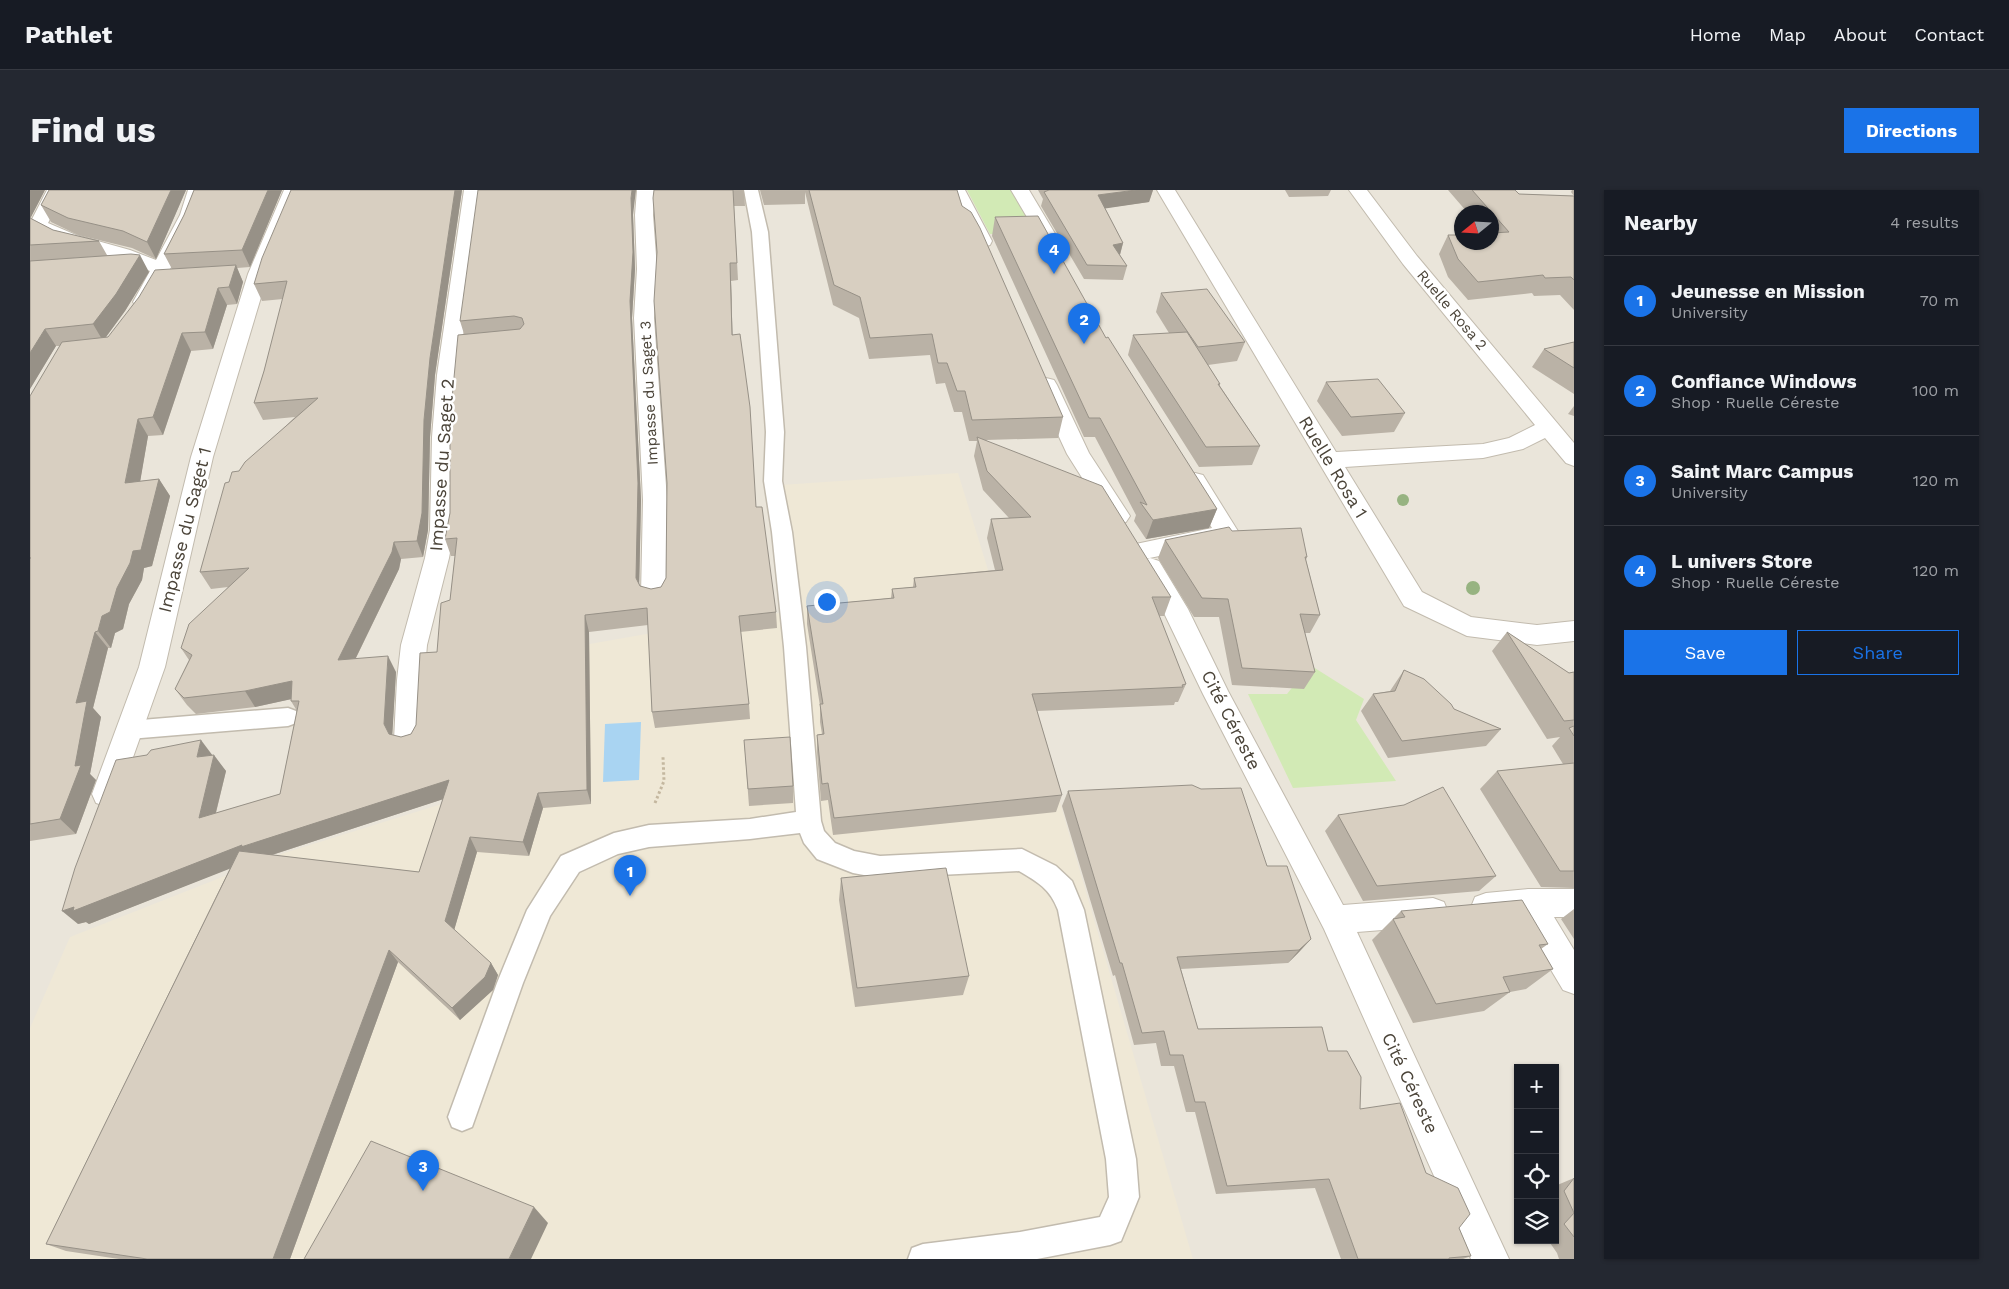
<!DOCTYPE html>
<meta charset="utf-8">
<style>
body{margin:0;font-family:"Work Sans",sans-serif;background:#242831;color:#f1f3f6}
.controls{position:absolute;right:15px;bottom:15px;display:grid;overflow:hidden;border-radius:0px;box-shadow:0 1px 4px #0004}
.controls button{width:45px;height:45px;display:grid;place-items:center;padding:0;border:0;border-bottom:1px solid #363941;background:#171b24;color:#f1f3f6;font:25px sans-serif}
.compass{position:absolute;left:1424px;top:15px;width:45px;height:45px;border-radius:50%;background:#171b24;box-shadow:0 1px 4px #0004;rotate:252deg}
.you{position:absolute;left:796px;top:411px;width:18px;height:18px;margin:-12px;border:4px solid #fff;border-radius:50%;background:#1a73e8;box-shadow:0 0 0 8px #1a73e833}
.badge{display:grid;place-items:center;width:32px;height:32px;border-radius:50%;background:#1a73e8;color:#fff;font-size:16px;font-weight:700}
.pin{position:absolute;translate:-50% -41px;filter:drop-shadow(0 1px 2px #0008)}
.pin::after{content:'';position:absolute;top:26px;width:18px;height:15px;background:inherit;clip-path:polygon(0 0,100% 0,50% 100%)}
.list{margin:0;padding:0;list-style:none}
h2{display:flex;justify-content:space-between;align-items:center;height:65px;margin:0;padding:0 20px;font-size:21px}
h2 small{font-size:16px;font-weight:400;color:#9ea1a6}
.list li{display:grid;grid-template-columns:32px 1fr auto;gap:15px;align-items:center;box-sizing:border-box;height:90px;padding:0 20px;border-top:1px solid #363941}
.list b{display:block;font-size:19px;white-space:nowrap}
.list p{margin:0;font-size:16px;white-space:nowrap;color:#9ea1a6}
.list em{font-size:16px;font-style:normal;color:#9ea1a6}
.actions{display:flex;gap:10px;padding:15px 20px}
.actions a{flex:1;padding:11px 0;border:1px solid #1a73e8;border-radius:0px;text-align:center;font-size:18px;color:#1a73e8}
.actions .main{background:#1a73e8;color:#fff}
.icon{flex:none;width:28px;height:28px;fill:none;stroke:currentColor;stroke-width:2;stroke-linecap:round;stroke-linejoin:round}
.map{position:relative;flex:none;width:1544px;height:1069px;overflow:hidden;border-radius:0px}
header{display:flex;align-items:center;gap:30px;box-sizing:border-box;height:70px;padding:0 25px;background:#171b24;border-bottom:1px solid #363941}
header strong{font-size:24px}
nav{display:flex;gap:28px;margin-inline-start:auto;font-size:18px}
.intro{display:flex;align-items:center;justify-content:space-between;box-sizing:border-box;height:120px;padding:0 30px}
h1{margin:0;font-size:35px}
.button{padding:12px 22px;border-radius:0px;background:#1a73e8;color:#fff;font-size:18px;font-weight:700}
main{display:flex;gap:30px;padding:0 30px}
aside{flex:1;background:#171b24;border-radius:0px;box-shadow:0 1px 4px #0004}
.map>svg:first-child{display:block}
.residential{fill:#eae5da;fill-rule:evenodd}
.education{fill:#efe8d6}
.green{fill:#d2eab5}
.water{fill:#a9d4f2}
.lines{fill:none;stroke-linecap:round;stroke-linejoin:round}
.lane-casing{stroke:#c2bbae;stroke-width:3}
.street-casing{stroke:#c2bbae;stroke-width:2}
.path{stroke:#c4b79f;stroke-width:3;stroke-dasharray:2.5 2.5;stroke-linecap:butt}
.lane{fill:#fff;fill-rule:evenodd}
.street{fill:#fff;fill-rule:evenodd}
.tree{fill:#97b381}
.wall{fill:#bab2a6;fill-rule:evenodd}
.shaded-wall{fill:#979187}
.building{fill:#d8cfc1;stroke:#979187}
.labels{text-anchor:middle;stroke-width:5;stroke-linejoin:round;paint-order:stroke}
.far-street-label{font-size:15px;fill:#4b4439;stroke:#fff}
.street-label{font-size:18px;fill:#4b4439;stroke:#fff}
</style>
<header>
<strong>Pathlet</strong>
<nav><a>Home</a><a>Map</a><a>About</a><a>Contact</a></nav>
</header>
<div class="intro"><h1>Find us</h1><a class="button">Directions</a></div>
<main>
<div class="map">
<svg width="1544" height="1069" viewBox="0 0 1544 1069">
<rect width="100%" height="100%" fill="#f6f3ec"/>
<path class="residential" d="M0,0H1544V1069H0ZM1432,22H1462V52H1432ZM1488,878H1525V1050H1488Z"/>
<path class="education" d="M928,283L1028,606L1163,1069H0V838L40,747L248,665L418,612L537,458L707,428L750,423L736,296Z"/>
<path class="green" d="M937,0H982L1007,44H960Z
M1280,475L1334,509L1326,530L1366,591L1263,598L1218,504H1257Z"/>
<path class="water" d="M611,532L609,590L573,592L575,534Z"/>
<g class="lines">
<g class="lane-casing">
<path id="lane" d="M714,0H728L738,42L754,242L752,291L762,342L776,457L791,631L794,641L805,653L824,661L850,666L992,659L1026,676L1042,691L1054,720L1106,969L1109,1007L1091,1051L1080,1055L1007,1069H878L882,1058L893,1054L990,1042L1070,1027L1079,1007L1076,969L1028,720C1020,699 1008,692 989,681L850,688L823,683L787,669L774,653L770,643L720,649L619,657L588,664L549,682L520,726L493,793L442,937L432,941L422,937L418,927L467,793L497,720L531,666L584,643L619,635L720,629L766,622L754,457L742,342L734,291L736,242L722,42Z
M258,518L266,521L269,527L266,533L258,536L99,549L91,546L88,540L91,534L99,531Z"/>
</g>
<g class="street-casing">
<path id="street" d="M17,0H35L18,33L46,45L100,60L126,70L150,25L158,0H176L168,25L123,112L120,116L113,118L106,116L103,112L120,81L86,68L33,53L2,39L0,33Z
M254,0H272L238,84L183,267L135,477L90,604L86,613L76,616L66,613L62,604L109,477L161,267L218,84Z
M434,0H452L428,185L424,247V340L419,368L397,455L394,490L392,550L388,558L378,561L368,558L364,550L367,490L371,455L395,368L400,340L402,247L407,185Z
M607,0H625L623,25L627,79L624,128L637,310V405L633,412L624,414L615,412L611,405L613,310L604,128L607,79L605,25Z
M917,0H935L962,51L960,55L953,57L946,55Z
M981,0H999L1033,57L1031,61L1024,63L1017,61Z
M1127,0H1145L1306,262L1453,254L1479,248L1505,235L1373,74L1319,0H1337L1387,66L1544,253V276L1536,273L1515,248L1493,259L1453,268L1315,277L1392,402L1441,427L1507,435L1544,431V451L1507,455L1437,446L1374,416Z
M1016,188L1024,190L1027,195L1059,263L1100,326L1096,332L1088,334L1080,332L1037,264L1005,195L1008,190Z
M1165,283L1173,285L1206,338L1210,344L1206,350L1110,370L1101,367L1098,361L1101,355L1182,338L1153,291L1157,285Z
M1120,368L1129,371L1158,419L1198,501L1313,715L1403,708L1414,712L1418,722L1414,732L1403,736L1327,742L1479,1069H1441L1294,739L1173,504L1133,421L1108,377L1111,371Z
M1498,699H1544V727H1524L1544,760V804L1533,800L1490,728L1456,731L1445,727L1441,717L1445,707L1456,703Z"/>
</g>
<path class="path" d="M625,613L634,591L633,567"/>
<use href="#lane" class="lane"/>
<use href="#street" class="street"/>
</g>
<g class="tree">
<circle cx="1373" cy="310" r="6"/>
<circle cx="1443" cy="398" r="7"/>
</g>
<path class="wall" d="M0,0H15L0,28L23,40L69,51L77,65L119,82L95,121L76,147H78L142,79L134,64L154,25L164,0H252L220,77L207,78L213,92L207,114L197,115L183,159L161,161L133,245L118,246L110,291L129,289L140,306L122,376L114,378L112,390L99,414L93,439L85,443L81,458H78L63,518L71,527L60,584L66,590L46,644L0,651V206L30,156H26L0,199Z
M19,0H156L126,69L102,58L48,45L21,32L11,15Z
M261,0H432L405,185L400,247L398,340L393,367L371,369L369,379L326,468L366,482L362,545L371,547L381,544L386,535L407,462L420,410L425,366H421L415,349L420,323L434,144L430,131L603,25L605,79L602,128L611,310L609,394L610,396L621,399L631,397L636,388L637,293L624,0H714L715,16H704L708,90L701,91L702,145L726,317L746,422L747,438L710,442L719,514L720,529L625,538L622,522L618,435L559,442L561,614L513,618L499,666L447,662L424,740L461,773L468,785L463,800L430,830L368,772L260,1069H89L36,1061L16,1054L200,678L59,734L56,732L48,734L183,566L196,581L186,623L250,604L267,521L261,511V509L225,517L166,524L157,515L145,499L159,470L151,458L198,397L181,399L170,382L199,292L209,281L265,227L233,230L224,213L234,181L253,109L232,111L224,94ZM413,609L389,682L242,665Z
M730,0H927L932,16L1033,227L1028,248L956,250L1141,407L1134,426H1129L1156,494L1148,512H1145L1144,515L1007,521L1032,605L1026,622L803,645L798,610L791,611L787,562V545L792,544L790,532V516L777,434V416L861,408L862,399L883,397L884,388L965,380L957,348L961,329L979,328L953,300L944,266L947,251H939L932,222H924L915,193L906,194L900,165L839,169L829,128L803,115L775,2V14L734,15Z
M1008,0H1123L1119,12L1075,18L1093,53L1090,65L1097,76L1093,90L1054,89L1011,16L1013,9Z
M1254,0H1301L1298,6L1259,7L1255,0Z
M1418,0H1485L1489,4L1544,6V120L1530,105L1504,106L1502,103L1438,110L1418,87L1409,64L1418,45L1462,52V22H1437Z
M1542,0H1544V6L1541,2Z
M965,27L1076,148L1187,319L1179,338L1116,349L1104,331L1106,325L1065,247H1054L962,46Z
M1131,103L1215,152L1207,171L1178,175L1190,194V196L1230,256L1222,275L1169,277L1098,165L1103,145L1139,143L1126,122Z
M1544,152V204L1502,177L1514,159Z
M1296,192L1375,223L1364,242L1312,246L1287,211Z
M1544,216V226L1538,224Z
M1202,341L1277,367L1276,370L1290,425L1280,443H1275L1285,482L1274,499L1202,495L1189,427H1164L1128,368L1135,350Z
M1477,442L1539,483L1544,482V698L1511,697L1450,599L1467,581L1533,574L1522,556L1530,547L1517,549L1462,461Z
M1374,480L1424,519L1471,539L1456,556L1358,568L1331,521L1343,504L1360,501Z
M714,550L763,596V613L719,616Z
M1038,601L1237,676L1281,749L1269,762L1258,773L1151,779L1168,839L1298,861L1330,919L1396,983L1429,1038L1441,1066L1433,1069H1311L1285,998L1186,1004L1165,922H1156L1144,876H1131L1126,853L1104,855L1085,785L1083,786L1032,616Z
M1308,625L1466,686L1449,701L1333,711L1295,641Z
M811,688L939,786L933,805L825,817L809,710Z
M1544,719V749L1531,729Z
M1371,721L1518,754L1511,759L1523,779L1496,799L1480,802L1454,821L1383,833L1342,750Z
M1544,988V1069H1529L1527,1063L1518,1050H1525V996Z"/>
<path class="shaded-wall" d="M0,0H15L0,29Z
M141,0H156L126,69L117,52Z
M238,0H252L220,77L212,60Z
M425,0H432L405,185L400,247L398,340L393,367L387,351L394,230L400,168Z
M602,0H606L603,25L605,79L602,128L611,310L609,405L606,388L600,111L601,8Z
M1106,0H1123L1119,12L1065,20L1068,5Z
M1093,53L1089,68L1083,55Z
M110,65L119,82L95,121L73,151L63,134Z
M700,73L701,91L703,162L702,145Z
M206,75L213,92L207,114L199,97Z
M188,98L197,115L183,159L175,142Z
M15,139L26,156L0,199V163Z
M152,143L161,161L133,245L123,227Z
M108,229L118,246L107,310L95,293Z
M129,289L140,306L122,376L114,378L112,390L99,414L93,439L85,443L81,458L68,441L72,426L103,361Z
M1187,319L1179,338L1116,349L1123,330Z
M364,352L371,369L369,379L317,486L308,470Z
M555,425L559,442L561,614L557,600Z
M65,442L78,458L63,518L71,527L60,584L66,590L46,644L30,629L45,576L46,513Z
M358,466L366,482L362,550L354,534Z
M262,491L271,507L225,517L215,501Z
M171,550L183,566L167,567Z
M184,565L196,581L181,642L169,628Z
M419,590L426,605L223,671L222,670L59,734L56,732L48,734L32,721L212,655Z
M508,603L513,618L499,666L493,652Z
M440,647L447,662L423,744L415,731Z
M1281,749L1269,762L1258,773L1269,760Z
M359,760L368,772L260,1069H243Z
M461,773L468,785L463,800L430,830L422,818Z
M504,1017L518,1033L501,1069H479Z"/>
<path class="building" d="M19,0H141L117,52L93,41L38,28L11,15Z
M164,0H238L212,60L134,64L154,25Z
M261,0H425L400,168L394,230L392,323L387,351L364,352L362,362L308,470L358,466L354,534L359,544L371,547L381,544L386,535L390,463L407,462L411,413L420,410L427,348L415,349L420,323V230L428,145L490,139L494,134L492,128L484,126L430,131L448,0H602L601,8L603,62L600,111L608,293L606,388L610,396L621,399L631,397L636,388L637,293L624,111L627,62L623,8L624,0H703L707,73H700L702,145L710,144L720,217L726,317H732L746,422L709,426L719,514L622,522L617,418L555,425L557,600L508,603L493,652L440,647L415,731L461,773L455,787L422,818L359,760L243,1069H117L16,1054L209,661L389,682L419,590L211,657L212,655L43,721L44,717L32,721L45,678L86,570L117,565L121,560L171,550L167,567L184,565L169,628L250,604L269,511H261L262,491L215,501L154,508L145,499L162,465L151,458L159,434L219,378L170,382L195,293L199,292L202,282L209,281L215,272L288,208L224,213L234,181L257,91L224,94L232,68Z
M779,0H927L932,16L941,22L950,38L1033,227L942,230L935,201H927L917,173H908L902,144L840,148L830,107L804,95Z
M1019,0H1106L1068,5L1093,53L1083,55L1097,76L1057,75L1014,2Z
M1442,0H1485L1489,4L1544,6V90L1541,87L1515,88L1513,85L1448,92L1428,69L1418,45H1432V52H1462V43L1479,42Z
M1008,26L1076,148L1078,147L1187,319L1123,330L1110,312L1117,315L1070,228H1059L965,27Z
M0,28L23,40L69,51L0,55Z
M101,64L110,65L86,104L63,134L15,139L0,163V71Z
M206,75L199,97L188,98L175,142L152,143L123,227L108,229L95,293L129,289L111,360L103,361L100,373L87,398L80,422L72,426L68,441L65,442L46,513L57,511L45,576L51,575L30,629L0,634V368H1H0V206L32,152L78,147L109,107L125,80Z
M1177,99L1215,152L1168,157L1131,103Z
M1157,142L1190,194H1188L1230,256L1176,257L1103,145Z
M1544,152V178L1514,159Z
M1348,189L1375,223L1321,227L1296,192Z
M947,247L1072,296L1141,407H1122L1156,494L1152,495L1153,497L1002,504L1032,605L804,628L798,593L792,594L787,545L794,544L790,514H793L777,416L864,408L862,399L886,397L884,388L973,380L961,329L1001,327L957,281Z
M1199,337L1202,341L1271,338L1277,367H1275L1290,425L1270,424L1285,482L1212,478L1198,409L1172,408L1135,350Z
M1477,442L1539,483L1544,482V530L1534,531Z
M1374,480L1394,489L1421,514L1424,519L1471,539L1372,551L1343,504L1365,501Z
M1544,536V546L1539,538Z
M760,547L763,596L718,599L714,550Z
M1544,573V681H1530L1467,581Z
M1162,595L1171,599L1211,598L1237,676H1257L1281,749L1269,760L1147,767L1168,839L1292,837L1298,861H1317L1331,887L1330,919L1370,913L1396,983L1428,998L1440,1024L1429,1038L1441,1066L1419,1068V1069H1328L1299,989L1197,996L1175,912H1165L1153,865H1140L1134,841L1112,843L1092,773H1090L1038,601Z
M1413,597L1466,686L1347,696L1308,625L1374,615Z
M916,678L939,786L827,798L811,688Z
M1492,710L1518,754L1509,755L1523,779L1473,787L1480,802L1406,814L1363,729L1375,727L1371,721Z
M341,951L504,1017L479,1069H274Z
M1544,988V1047L1534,1034L1544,1023L1534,1001Z"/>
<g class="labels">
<g class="far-street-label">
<text transform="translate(1422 120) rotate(50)" y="5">Ruelle Rosa 2</text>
<text transform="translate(619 203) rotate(-93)" y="5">Impasse du Saget 3</text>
</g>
<g class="street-label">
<text transform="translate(412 275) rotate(-86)" y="6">Impasse du Saget 2</text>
<text transform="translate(1303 277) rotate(59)" y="6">Ruelle Rosa 1</text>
<text transform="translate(155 340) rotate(-76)" y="6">Impasse du Saget 1</text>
<text transform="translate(1201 530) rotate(63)" y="6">Cité Céreste</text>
<text transform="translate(1380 893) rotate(65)" y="6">Cité Céreste</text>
</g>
</g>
</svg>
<div class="controls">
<button>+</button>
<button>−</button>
<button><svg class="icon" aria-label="locate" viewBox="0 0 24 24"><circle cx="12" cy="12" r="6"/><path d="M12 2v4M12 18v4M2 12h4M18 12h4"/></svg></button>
<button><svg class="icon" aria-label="layers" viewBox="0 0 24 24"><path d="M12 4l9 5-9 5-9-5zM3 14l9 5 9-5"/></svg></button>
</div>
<svg class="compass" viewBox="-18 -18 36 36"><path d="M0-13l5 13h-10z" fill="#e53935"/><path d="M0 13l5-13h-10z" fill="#9ea1a6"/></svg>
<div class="you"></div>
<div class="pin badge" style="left:600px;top:706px">1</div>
<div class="pin badge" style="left:1054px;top:154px">2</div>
<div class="pin badge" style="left:393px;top:1001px">3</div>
<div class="pin badge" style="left:1024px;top:84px">4</div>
</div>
<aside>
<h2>Nearby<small>4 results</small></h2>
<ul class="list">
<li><span class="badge">1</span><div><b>Jeunesse en Mission</b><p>University</p></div><em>70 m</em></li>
<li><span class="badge">2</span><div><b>Confiance Windows</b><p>Shop · Ruelle Céreste</p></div><em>100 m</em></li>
<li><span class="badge">3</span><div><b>Saint Marc Campus</b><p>University</p></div><em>120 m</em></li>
<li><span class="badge">4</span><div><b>L univers Store</b><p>Shop · Ruelle Céreste</p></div><em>120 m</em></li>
</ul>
<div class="actions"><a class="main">Save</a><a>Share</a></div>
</aside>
</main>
